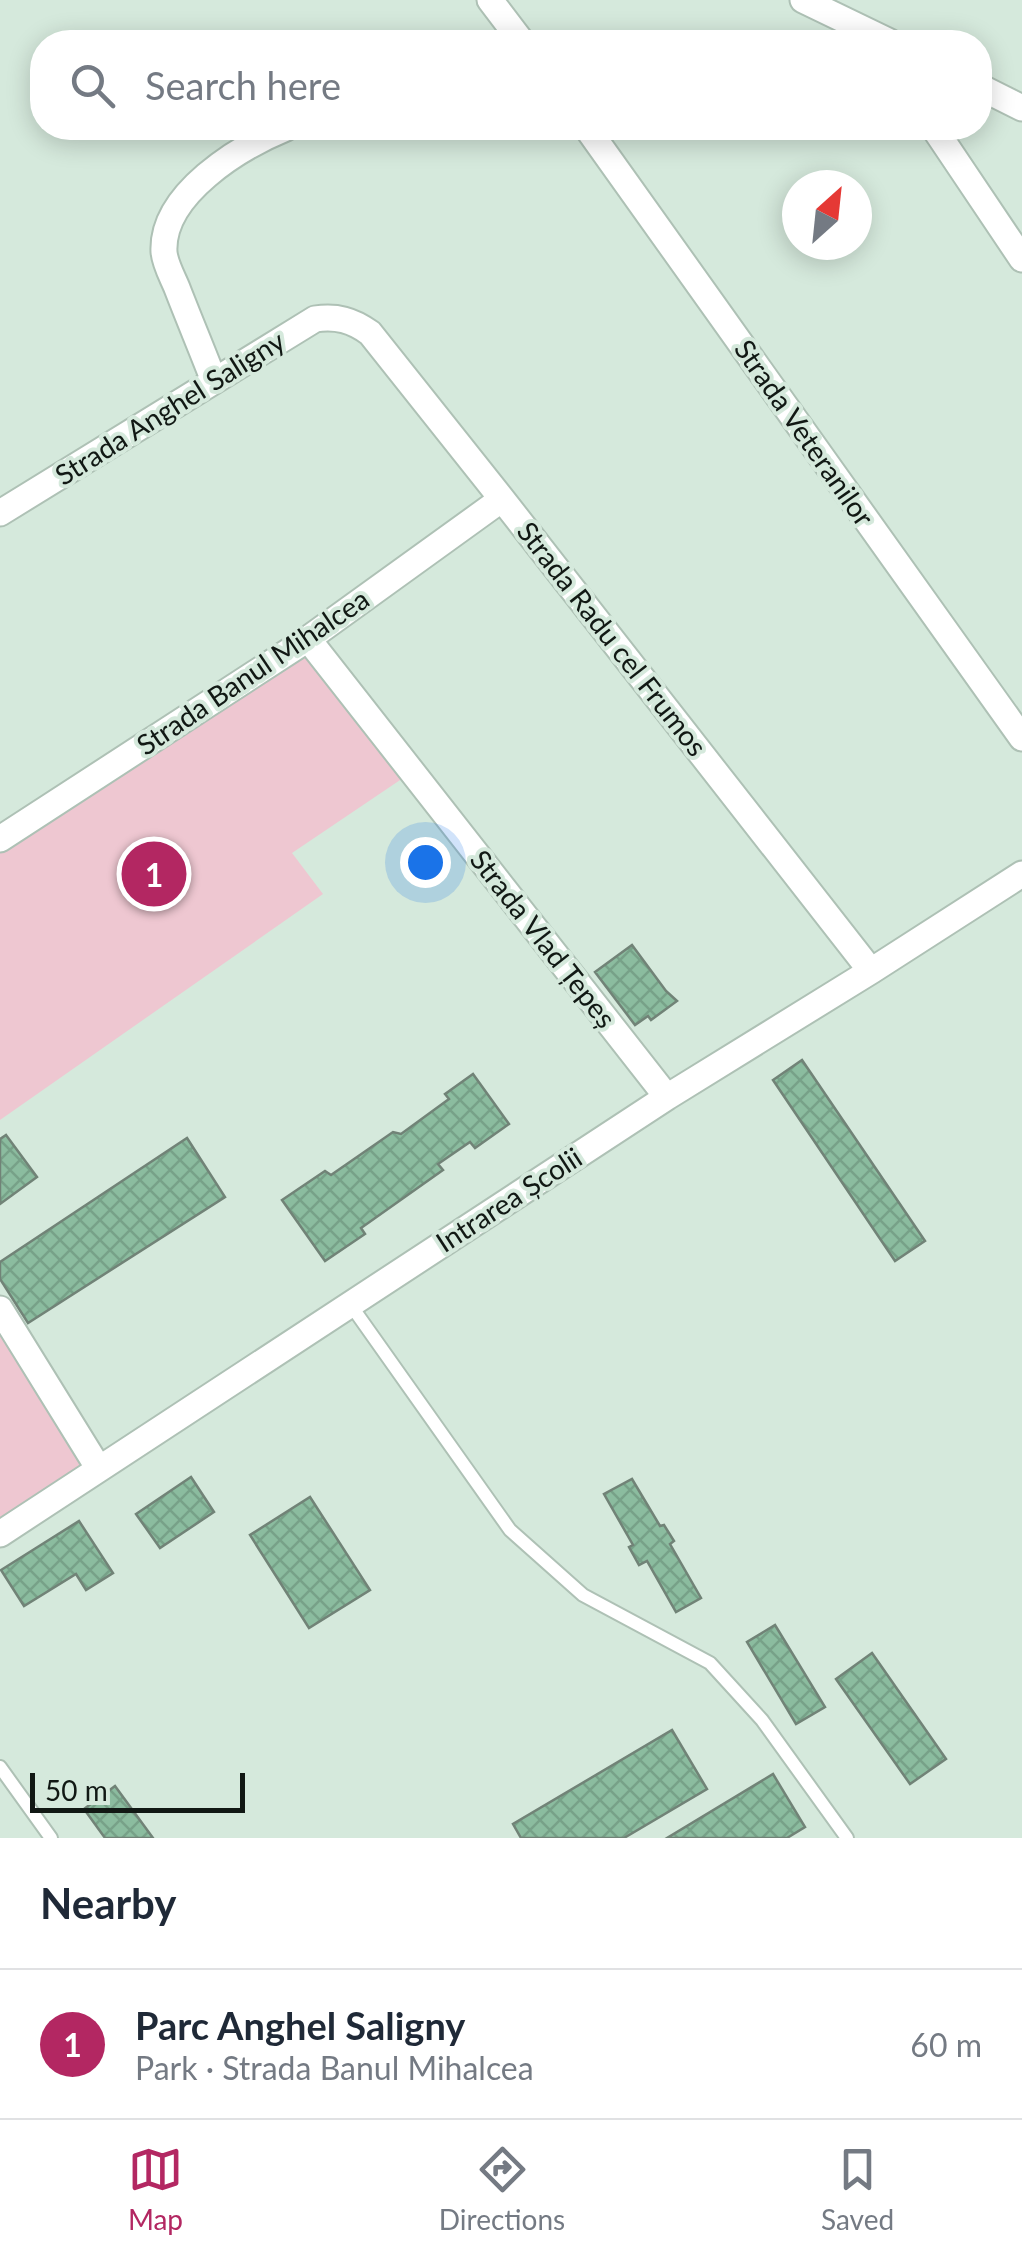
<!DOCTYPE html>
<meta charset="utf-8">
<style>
body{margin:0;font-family:Lato,sans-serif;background:#f2f2f3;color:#1f2937}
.compass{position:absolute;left:782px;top:170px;width:90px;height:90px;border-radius:50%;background:#fff;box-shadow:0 5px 25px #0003;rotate:27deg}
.scale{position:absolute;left:30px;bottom:25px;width:215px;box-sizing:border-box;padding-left:10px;border:5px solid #111814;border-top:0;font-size:28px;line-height:35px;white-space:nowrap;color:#111814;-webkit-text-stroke:8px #d5e9dc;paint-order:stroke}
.you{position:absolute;left:425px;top:862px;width:35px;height:35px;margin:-25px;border:8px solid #fff;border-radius:50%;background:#1a73e8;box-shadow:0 0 0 15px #1a73e833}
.badge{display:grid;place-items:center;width:65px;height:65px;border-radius:50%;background:#b32762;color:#fff;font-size:32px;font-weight:700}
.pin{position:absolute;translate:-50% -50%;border:5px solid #fff;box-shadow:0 2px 10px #0006}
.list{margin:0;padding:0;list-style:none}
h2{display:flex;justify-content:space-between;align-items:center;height:130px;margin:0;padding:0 40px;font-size:42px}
h2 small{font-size:32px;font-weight:400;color:#747a83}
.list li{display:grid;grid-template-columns:65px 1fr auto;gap:30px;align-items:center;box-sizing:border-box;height:150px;padding:0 40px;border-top:2px solid #e0e1e3}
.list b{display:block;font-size:38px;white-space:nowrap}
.list p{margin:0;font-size:32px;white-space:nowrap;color:#747a83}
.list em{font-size:32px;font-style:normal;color:#747a83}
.icon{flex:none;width:55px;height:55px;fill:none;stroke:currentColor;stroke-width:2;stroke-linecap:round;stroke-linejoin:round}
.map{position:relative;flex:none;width:1022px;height:1838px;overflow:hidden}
.search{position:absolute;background:#fff;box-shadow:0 5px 25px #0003;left:30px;right:30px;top:30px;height:110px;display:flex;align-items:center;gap:25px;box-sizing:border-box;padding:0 35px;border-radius:40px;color:#747a83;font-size:38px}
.sheet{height:280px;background:#fff}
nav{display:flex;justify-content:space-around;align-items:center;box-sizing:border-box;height:140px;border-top:2px solid #e0e1e3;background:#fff;font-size:28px;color:#747a83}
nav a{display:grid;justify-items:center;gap:5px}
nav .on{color:#b32762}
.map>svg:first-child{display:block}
.park{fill:#eec7d1}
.building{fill:url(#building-cross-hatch);stroke:#718377;stroke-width:2.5}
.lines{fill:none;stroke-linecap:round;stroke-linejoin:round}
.lane-casing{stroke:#aec1b5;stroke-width:16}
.street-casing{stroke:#aec1b5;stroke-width:29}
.lane{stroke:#fff;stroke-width:12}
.street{stroke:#fff;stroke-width:25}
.labels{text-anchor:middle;stroke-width:8;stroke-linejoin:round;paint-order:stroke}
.street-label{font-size:28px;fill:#111814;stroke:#d5e9dc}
</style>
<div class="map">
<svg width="1022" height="1838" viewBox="0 0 1022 1838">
<defs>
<pattern id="building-cross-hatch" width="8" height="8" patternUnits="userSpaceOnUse" patternTransform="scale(2.5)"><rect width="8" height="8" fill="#8bbc9f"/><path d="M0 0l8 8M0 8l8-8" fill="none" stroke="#77a188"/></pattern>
</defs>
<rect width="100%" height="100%" fill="#d5e9dc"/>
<path class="park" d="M308,639L412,772L292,853L323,894L0,1120V839Z
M0,1309L99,1469L0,1534Z"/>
<path class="building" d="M632,945L666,991L677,1001L651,1020L648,1016L635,1025L595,972Z
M802,1060L925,1241L895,1261L773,1080Z
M473,1074L509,1124L475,1148L470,1142L438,1164L443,1170L361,1228L365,1234L325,1261L282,1200L325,1171L331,1175L393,1132L401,1134L449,1099L445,1094Z
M6,1135L37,1177L0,1204V1139Z
M187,1138L225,1197L28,1323L0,1279V1262Z
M191,1477L214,1512L160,1548L136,1514Z
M632,1479L660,1526L664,1525L674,1541L670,1544L701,1598L676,1612L647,1561L639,1565L629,1547L633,1545L604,1494Z
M310,1497L370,1590L309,1628L250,1535Z
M79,1521L113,1573L86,1590L76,1574L24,1606L1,1570Z
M775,1625L825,1707L796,1724L747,1642Z
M872,1653L946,1759L910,1784L836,1679Z
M672,1730L707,1789L624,1838H521L513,1824Z
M773,1774L805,1827L787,1838H667Z
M115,1786L153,1838H105L84,1809Z"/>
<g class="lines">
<g class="lane-casing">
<path id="lane" d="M350,1304L510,1530L583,1595L710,1663L762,1720L847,1838
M0,1767L51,1838"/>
</g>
<g class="street-casing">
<path id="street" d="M490,0L522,42
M803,0L890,42
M980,87L1022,108
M587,128L1022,738
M934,128L1022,259
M214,381C202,350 189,319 177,288C173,278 165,264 164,252C161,194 240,147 286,128
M0,513L315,319C337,316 352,320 370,333L502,499L871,971
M308,639L667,1097
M0,839L308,639L502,499
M0,1309L99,1469
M0,1534L667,1097L871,971L1022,874"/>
</g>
<use href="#lane" class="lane"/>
<use href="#street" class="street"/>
</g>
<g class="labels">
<g class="street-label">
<text transform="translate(170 408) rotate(-32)" y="10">Strada Anghel Saligny</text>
<text transform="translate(804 433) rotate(55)" y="10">Strada Veteranilor</text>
<text transform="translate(612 639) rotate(52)" y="10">Strada Radu cel Frumos</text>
<text transform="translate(253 672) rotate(-34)" y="10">Strada Banul Mihalcea</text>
<text transform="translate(543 939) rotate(52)" y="10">Strada Vlad Țepeș</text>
<text transform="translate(509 1200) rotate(-33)" y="10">Intrarea Școlii</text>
</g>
</g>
</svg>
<svg class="compass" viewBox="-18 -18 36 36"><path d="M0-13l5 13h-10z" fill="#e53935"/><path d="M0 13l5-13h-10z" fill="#747a83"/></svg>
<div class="scale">50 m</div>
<div class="you"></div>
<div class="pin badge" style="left:154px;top:874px">1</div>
<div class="search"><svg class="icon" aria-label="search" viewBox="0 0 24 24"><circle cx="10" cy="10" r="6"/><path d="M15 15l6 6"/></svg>Search here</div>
</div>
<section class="sheet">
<h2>Nearby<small></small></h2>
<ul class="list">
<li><span class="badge">1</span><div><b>Parc Anghel Saligny</b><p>Park · Strada Banul Mihalcea</p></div><em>60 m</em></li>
</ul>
</section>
<nav>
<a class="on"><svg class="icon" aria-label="map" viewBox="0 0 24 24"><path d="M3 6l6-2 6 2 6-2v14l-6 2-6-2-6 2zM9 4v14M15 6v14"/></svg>Map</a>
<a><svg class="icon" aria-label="directions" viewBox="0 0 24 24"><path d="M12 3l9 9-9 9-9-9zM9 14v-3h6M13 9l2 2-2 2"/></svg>Directions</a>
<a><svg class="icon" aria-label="saved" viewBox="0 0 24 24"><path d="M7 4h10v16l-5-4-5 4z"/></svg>Saved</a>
</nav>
